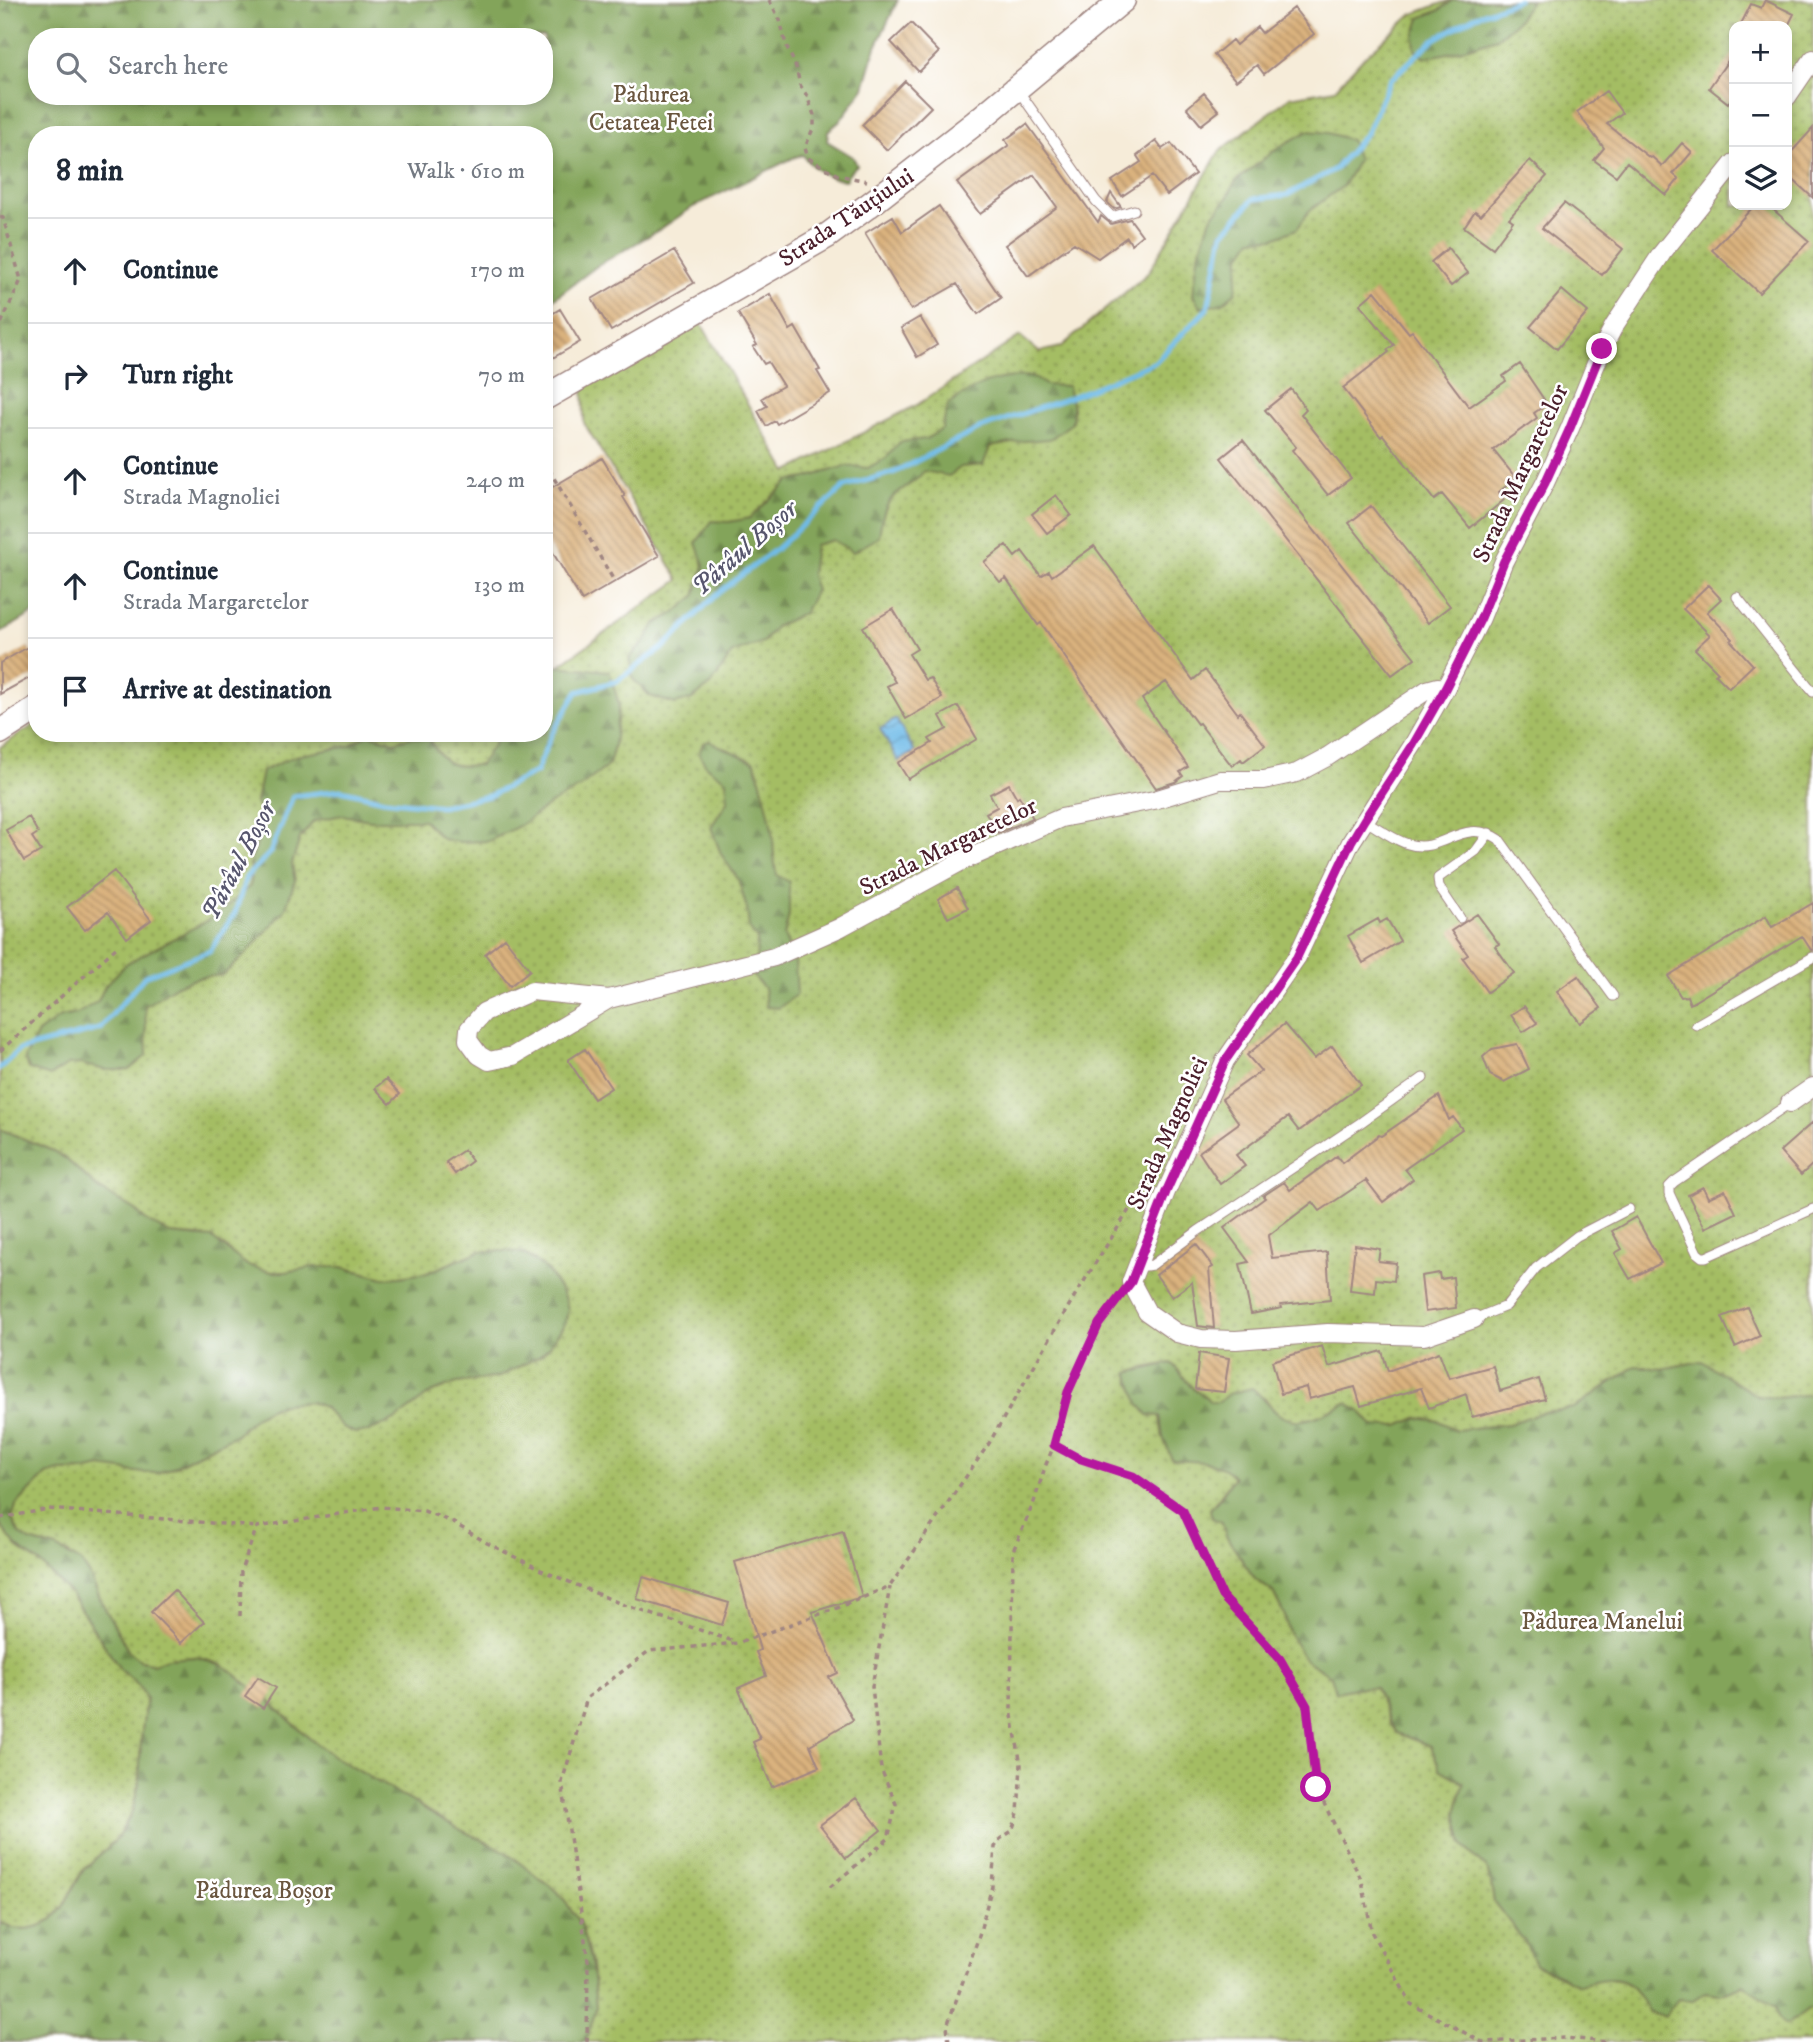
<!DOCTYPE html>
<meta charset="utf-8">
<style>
body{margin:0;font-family:"IM FELL DW Pica",serif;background:#f2f2f3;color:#1f2937}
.controls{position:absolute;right:21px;top:21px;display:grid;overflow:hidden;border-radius:14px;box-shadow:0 4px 10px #0003}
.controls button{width:63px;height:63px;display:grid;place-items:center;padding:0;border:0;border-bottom:2px solid #e0e1e3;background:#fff;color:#1f2937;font:35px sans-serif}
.stop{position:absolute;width:21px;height:21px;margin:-16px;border:5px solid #b5179e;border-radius:50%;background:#fff}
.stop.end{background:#b5179e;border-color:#fff;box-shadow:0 2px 7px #0008}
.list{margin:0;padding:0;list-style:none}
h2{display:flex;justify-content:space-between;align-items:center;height:91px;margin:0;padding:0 28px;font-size:30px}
h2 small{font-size:23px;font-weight:400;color:#747a83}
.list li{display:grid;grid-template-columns:46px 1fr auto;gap:21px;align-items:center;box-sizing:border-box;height:105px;padding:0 28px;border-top:2px solid #e0e1e3}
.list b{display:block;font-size:26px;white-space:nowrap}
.list p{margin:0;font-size:23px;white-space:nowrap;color:#747a83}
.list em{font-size:23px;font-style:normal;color:#747a83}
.icon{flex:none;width:38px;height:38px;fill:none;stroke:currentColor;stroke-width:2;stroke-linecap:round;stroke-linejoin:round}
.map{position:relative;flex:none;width:1813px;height:2042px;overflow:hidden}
.search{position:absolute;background:#fff;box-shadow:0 4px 10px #0003;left:28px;top:28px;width:525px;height:77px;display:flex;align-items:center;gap:18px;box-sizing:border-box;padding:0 24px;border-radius:28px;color:#747a83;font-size:26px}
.panel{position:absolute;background:#fff;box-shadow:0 4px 10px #0003;left:28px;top:126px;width:525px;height:616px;border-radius:28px}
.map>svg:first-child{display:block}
.grass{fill:url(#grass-dots);stroke:#776e48;stroke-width:2;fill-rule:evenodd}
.forest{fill:url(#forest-firs);stroke:#666242;stroke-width:2;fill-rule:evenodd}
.water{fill:url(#water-waves);stroke:#5c6d8a;stroke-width:2}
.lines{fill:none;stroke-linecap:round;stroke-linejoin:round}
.stream{stroke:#6fbbe8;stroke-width:5}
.building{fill:url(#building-back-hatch)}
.service-casing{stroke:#a08682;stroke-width:11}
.minor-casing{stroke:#a08682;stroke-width:20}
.secondary-casing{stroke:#a08682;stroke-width:27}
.path{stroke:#a08682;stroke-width:3.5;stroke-dasharray:5 5;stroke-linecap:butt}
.service{stroke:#fff;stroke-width:9}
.minor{stroke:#fff;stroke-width:18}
.secondary{stroke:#fff;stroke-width:24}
.route{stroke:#b5179e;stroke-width:9}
.labels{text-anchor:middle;stroke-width:5;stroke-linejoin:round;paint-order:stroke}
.park-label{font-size:24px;fill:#6a563f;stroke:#fff}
.street-label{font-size:24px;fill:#4a1f2b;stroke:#fff}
.water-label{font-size:26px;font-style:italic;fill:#57566d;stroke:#fff}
</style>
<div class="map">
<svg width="1813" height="2042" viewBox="0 0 1813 2042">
<defs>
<pattern id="grass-dots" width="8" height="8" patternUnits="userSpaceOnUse" patternTransform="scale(1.75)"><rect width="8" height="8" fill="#a4bd64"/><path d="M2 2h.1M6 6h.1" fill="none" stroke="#889953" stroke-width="1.8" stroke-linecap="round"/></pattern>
<pattern id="forest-firs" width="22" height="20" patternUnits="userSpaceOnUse" patternTransform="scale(1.75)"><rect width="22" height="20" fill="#83a45a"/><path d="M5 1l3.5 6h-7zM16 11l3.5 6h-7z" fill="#6d854b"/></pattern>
<pattern id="water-waves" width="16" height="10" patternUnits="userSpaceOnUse" patternTransform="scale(1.75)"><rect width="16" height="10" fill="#6fbbe8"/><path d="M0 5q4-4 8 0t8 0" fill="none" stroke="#5d97bc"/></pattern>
<pattern id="building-back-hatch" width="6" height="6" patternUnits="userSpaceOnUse" patternTransform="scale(1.75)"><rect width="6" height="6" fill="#dab27e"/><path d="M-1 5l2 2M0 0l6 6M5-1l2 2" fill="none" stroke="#b39067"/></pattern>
</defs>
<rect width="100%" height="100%" fill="#fff"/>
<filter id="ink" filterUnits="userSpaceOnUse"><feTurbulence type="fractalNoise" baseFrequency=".0143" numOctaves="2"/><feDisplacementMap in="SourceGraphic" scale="14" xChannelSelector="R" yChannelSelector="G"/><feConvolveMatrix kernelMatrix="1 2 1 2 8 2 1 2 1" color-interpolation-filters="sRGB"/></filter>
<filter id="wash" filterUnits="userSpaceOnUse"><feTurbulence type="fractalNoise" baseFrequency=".00686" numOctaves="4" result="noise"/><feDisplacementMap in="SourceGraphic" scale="28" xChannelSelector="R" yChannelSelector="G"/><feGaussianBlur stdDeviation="1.57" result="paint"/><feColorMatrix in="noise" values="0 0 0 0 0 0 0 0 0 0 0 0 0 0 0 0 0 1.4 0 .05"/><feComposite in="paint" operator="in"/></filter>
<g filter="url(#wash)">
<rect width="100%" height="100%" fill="#f6ecd9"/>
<path class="grass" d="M1451,0H1813V1394L1777,1398L1757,1396L1702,1361L1661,1369L1636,1366L1574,1408L1540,1413L1509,1424L1456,1430L1439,1421L1417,1418L1399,1426H1373L1361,1412L1347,1403C1332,1409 1305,1425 1289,1421C1278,1418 1271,1406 1265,1398L1228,1394L1219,1402H1210C1206,1395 1203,1396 1196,1391C1187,1385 1182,1372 1171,1363L1143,1368L1129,1374L1135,1388L1160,1416L1163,1438L1227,1468L1234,1477L1210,1509L1222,1522L1226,1536L1255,1579L1273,1592L1285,1616L1289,1633L1305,1660L1331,1676L1337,1692L1355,1688L1375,1687L1390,1723L1397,1733L1431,1746L1440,1769L1464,1783L1456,1813L1463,1845L1489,1871L1494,1902L1525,1942L1536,1964L1579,1985L1603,1978L1622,1981L1633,1988L1678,1999L1693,2000L1705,1992L1720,1994L1744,1985L1776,2007L1813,2009V2042H586L596,2008L592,1967L581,1926L566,1902L557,1891L501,1849L463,1831L333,1756L310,1739L268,1700L223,1665L196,1657L167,1659L154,1664L141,1661L129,1653L101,1601L89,1574L69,1554L56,1548L29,1541L18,1532L12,1519L16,1505L46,1475L59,1471L87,1470L101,1467L157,1473L171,1468L235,1435L256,1416L269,1409L282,1404L311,1402L324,1407L342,1427L395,1420L430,1393L456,1383L499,1377L568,1308L562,1293L546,1269L523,1253L480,1251L427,1273L399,1277L384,1278L342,1267H313L286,1272H272L247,1265L235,1256L224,1246L198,1236L170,1234L145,1220L135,1210L98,1188L66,1159L53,1151L0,1129V747L37,723V733H544V676L679,580L584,423L583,385L698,318L787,472L917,405L1020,336L1039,352L1061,347L1148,273L1219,152L1290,97L1335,89L1362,59L1412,14ZM1734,26H1787V205H1734Z
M0,1525L17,1547L40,1563L70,1593L120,1669L139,1686L146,1698L141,1741L139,1784L132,1812L117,1839L84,1869L63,1907L53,1919L40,1926L26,1929L13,1928L0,1922Z"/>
<path class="forest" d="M0,0H898L876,47L864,88L839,122L828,131L827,141L853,157L857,165L848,174L846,180C829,179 812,169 803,155L795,157L693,207L659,230L597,266L544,306V135H37V611L0,633ZM37,37H544V96H37Z
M1453,0H1531L1518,20L1497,38L1453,52L1424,58L1415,50L1414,37L1420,18L1440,10Z
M1308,131L1328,133L1351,140L1358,160L1343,186L1309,211L1297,229L1274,238L1252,239L1240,257L1236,292L1223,303L1201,308L1193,295L1198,257L1211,218L1227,198L1236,181L1279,147Z
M1031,376L1046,385L1068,386L1073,408L1072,423L1050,439L1024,441L990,447L983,465L961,467L949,476L924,471C913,486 905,485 894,496C883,507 881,522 879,537L853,552L833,540L815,545L811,575L816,590L804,613L776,626L763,642L732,653L711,685L692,699L675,704L650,696L633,679L629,658L645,642L655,624L675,613L695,596L704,565L696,543L712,521L729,522L750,518L789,481L806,478L846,466L868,468L887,457L900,442L926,439L942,429L948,405C978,383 994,377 1031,376Z
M556,666L609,671L619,704L614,745L609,765L579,788L552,803L519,826L489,841L460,842L442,839L424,820H370L342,815L314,821L300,838L292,864L295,881L285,910L249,951L223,975L198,978L177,985L145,1006L147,1055L129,1070H105L81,1064L68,1065L50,1076L29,1069L25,1058L38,1033L60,1017L77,1014L98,1001L105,986L127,963L205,922L222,910L250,886L251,859L264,827L256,802L262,771L295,756L348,746L369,734L394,742L413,737L430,740C444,765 451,768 480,765L501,733H544V680Z
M709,741L755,762C762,785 769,807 772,831C774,846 773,860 777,875L789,882V915L784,936L795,961L797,994L779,1008L766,1007L764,988L753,976L756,968L757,939L749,928L747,909L738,879L721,854L711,827L728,800L726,780L707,767L699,754L703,743Z
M0,1129L53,1151L66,1159L98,1188L135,1210L145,1220L170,1234L212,1238L247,1265L261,1269L272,1272H286L313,1267H342L384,1278L399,1277L427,1273L480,1251H509L523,1253L546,1269L562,1293L568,1308L566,1322L548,1348L538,1357L499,1377L457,1383L431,1393L395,1420L369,1431L355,1433L342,1427L324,1407L311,1402L282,1404L269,1409L256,1416L235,1435L171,1468L157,1473H143L101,1467L87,1470L59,1471L46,1475L16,1505L12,1519L18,1532L29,1541L56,1548L81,1562L89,1574L101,1601L129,1652L141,1661L154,1664L167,1659L196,1657L223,1665L268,1700L310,1739L333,1756L463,1831L501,1849L557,1891L566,1902L581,1926L592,1967L596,2008L586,2042H0V1922L13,1928L26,1929L40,1926L53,1919L63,1907L84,1869L117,1839L132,1812L139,1784L141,1741L146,1698L139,1686L120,1669L70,1593L40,1563L17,1547L0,1525Z
M1702,1361L1757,1396L1777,1398L1813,1394V2009H1808L1786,2025C1778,2021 1777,2016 1776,2007L1744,1985L1720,1994L1705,1992L1693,2000L1678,1999L1665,2016L1649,2012C1644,2005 1639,1995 1633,1988C1618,1973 1596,1980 1579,1985L1535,1964L1525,1942L1494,1902L1489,1871L1463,1846L1456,1813L1464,1783L1440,1769L1431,1746L1397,1733L1390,1723L1375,1687L1355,1688L1336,1692L1331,1676L1305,1660L1289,1633L1285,1616L1273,1592L1255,1579L1226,1536L1222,1522L1212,1518L1210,1509L1219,1499L1234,1477C1218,1459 1195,1462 1172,1460L1163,1438L1160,1416L1148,1415L1139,1403L1128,1373L1171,1363C1182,1372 1187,1385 1196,1391C1203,1396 1206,1395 1210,1402H1219L1228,1394L1252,1388C1262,1396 1267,1404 1276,1412C1297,1431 1325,1413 1347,1403L1361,1412L1373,1426H1399L1417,1418L1439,1421L1456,1430L1509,1424L1540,1413L1574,1408L1636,1366L1661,1369Z"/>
<path class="water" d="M896,719L915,752L898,761L880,729Z"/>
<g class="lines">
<path class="stream" d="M0,1068L19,1050L100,1029L145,976L210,951L235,913L246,877L270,853L293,796L341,790L384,800L441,806L489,796L536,772L551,735L577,692L617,681L664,647L717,594L776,549L844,487L895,472L981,428L1071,397L1155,362L1208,308L1223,234L1253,199L1287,195L1335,169L1367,132L1390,80L1433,40L1476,16L1518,0"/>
</g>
<g id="blocks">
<path class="building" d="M1765,0L1794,14L1788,26H1740L1751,4L1761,8Z
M1294,8L1314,34L1264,74L1257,65L1236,81L1214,55L1232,40L1236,45L1257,27L1262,33Z
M911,23L939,52L919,72L891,42Z
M1734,52V95L1728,103L1709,88Z
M905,81L931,107L887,150L862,125Z
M1606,91L1622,113L1607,124L1650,158L1652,157L1662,166L1682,143L1692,152L1673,174L1679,179L1666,195L1627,162L1616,176L1594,160L1604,148L1577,112Z
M1204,93L1219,111L1201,125L1187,108Z
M1027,124L1098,222L1101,216L1111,224L1130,219L1142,235L1131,244L1127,237L1098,258L1074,243L1028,276L1005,245L1057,207L1034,175L980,214L957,183L1009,145L1005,140Z
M1813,128V198L1787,174V157Z
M1156,141L1162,149L1171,143L1195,174L1167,195L1152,176L1122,196L1112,181L1141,162L1137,156Z
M1530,160L1547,176L1509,218L1513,221L1493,248L1464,227L1475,211L1481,215Z
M1111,193L1121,207L1114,209L1107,202Z
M1564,203L1623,249L1602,275L1542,228Z
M1755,205H1768L1809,241L1759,293L1712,250Z
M939,206L1001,298L978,314L957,284L911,310L865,233L893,216L902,232Z
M1448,248L1468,273L1451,286L1431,262Z
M674,251L694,283L611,331L592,299Z
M1562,290L1588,312L1557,349L1530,327Z
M1375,291L1409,333L1412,331L1469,407L1506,381L1503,376L1520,364L1547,404L1534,413L1537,418L1493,450L1516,478L1499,492L1504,500L1470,528L1442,494L1434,500L1383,435L1381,437L1343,388L1389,352L1387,350L1394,345L1360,304Z
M770,294L790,330L795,327L820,370L817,371L830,393L777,424L775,421L766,426L758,411L767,406L762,398L783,386L768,362L764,364L753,347L757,345L738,313Z
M560,309L580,342L544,363V319Z
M920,317L937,345L917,357L901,328Z
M1291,389L1306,409L1301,414L1351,478L1328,495L1292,450L1296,447L1265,410Z
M1243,440L1415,658L1392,675L1221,458Z
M602,458L625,496L623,497L659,556L582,601L544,538V492Z
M1056,495L1071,515L1047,533L1032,514Z
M1371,506L1450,606L1428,623L1349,523Z
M1006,545L1015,557L1022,551L1041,576L1049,571L1052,576L1094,546L1193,680L1205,670L1238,714L1240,712L1265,745L1243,762L1241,759L1232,766L1199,723L1197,724L1166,682L1142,699L1188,767L1180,772L1183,776L1175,782L1156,788L1041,623L1038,625L1006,578L1000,582L984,562Z
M1708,585L1721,599L1707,612L1733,639L1731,641L1753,665L1729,688L1715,674L1718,672L1695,649L1710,635L1683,609Z
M893,609L917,649L909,654L925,680L930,678L942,698L906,719L887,686L895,682L863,627Z
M28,647L37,663V674L0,694V663Z
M958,706L977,739L908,779L898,763L932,743L929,739L947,729L940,716Z
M1009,784L1017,798L1019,796L1033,818L998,833L986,813L997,807L990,794Z
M29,817L38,833L32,837L41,851L24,861L6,830Z
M114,871L151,920L127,938L108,912L85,930L67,907Z
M957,888L968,908L948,918L938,899Z
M1813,903V950H1811L1802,936L1690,1004L1687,996L1681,997L1668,976L1766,916L1772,927Z
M1477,914L1499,944L1495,946L1514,973L1487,992L1463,958L1468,955L1451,931Z
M1378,919L1380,923L1387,919L1400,941L1363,963L1348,936Z
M505,938L530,970L510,986L485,954Z
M1578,976L1601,1008L1580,1023L1557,991Z
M1524,1006L1537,1023L1523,1032L1511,1015Z
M1284,1024L1314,1059L1332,1046L1361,1085L1299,1131L1288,1117L1236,1155L1245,1166L1220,1184L1199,1152L1239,1123L1222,1099L1261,1071L1247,1055Z
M1517,1044L1529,1069L1504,1082L1490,1075L1483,1057L1492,1049Z
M585,1049L611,1088L594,1099L568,1060Z
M386,1079L400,1094L390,1104L375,1088Z
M1439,1096L1449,1120L1453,1117L1462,1129L1405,1169L1413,1179L1383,1202L1366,1180L1320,1211L1313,1202L1268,1236L1272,1258L1327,1252L1330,1300L1281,1305L1282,1308L1251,1314L1240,1264L1249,1262L1224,1228L1265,1198L1263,1196L1284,1182L1290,1190L1337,1156L1342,1163L1379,1135L1381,1136Z
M1813,1122V1164L1801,1175L1780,1151Z
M464,1150L472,1161L455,1174L446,1162Z
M1703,1187L1708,1198L1725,1190L1736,1213L1705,1228L1688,1195Z
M1636,1217L1661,1263L1630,1279L1615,1253L1622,1249L1612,1231Z
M1196,1244L1213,1267L1209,1269L1214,1328L1198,1326L1192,1282L1172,1297L1156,1275Z
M1355,1245L1380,1249L1378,1261L1396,1263L1394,1281L1376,1279L1375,1293L1350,1290Z
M1439,1273L1440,1279L1453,1277L1456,1308L1425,1312L1421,1276Z
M1747,1307L1760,1336L1735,1347L1722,1317Z
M1322,1346L1329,1367L1382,1351L1388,1371L1439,1352L1449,1378L1493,1366L1500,1391L1539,1379L1545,1399L1472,1417L1466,1394L1429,1408L1421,1388L1361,1406L1355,1387L1309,1399L1306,1387L1281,1394L1272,1361Z
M1199,1353L1229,1358L1224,1392L1195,1389Z
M843,1531L862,1597L812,1612L838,1673L829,1677L853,1720L810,1745L819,1767L772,1787L753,1742L760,1739L738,1688L766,1676L756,1652L760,1650L735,1562Z
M643,1577L729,1603L722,1625L637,1599Z
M174,1590L204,1622L181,1643L151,1612Z
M258,1677L276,1688L263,1708L245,1696Z
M856,1798L881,1830L846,1858L820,1825Z"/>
</g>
</g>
<g filter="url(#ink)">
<use href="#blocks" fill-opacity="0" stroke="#a08682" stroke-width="2"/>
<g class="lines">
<g class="service-casing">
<path id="service" d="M1018,90L1096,201L1112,217L1134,210
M1737,597L1813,692
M1364,820C1377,827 1394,840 1408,844C1443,855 1461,816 1499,839L1613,996
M1460,918L1439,887L1438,878L1476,851L1489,833
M1696,1025L1813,957
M1790,1103L1674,1182L1669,1187V1193L1697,1253L1702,1257H1706L1813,1209
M1139,1263L1146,1266L1152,1265L1198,1231L1360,1123L1423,1078
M1474,1319L1506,1306L1536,1268L1577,1236L1629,1209"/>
</g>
<g class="minor-casing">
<path id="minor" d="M1787,97L1813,59
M609,999L532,991L484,1012L469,1029L468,1040L479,1055L489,1061L513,1056L609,999L774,957L839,928L960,862L1061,818L1154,800L1220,780H1264L1297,773L1327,757L1427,690L1438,687L1445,689
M1790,1103L1813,1087
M1474,1319L1424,1336L1328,1333L1236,1340L1201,1339L1177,1333L1147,1312L1131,1282L1166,1192L1225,1061L1297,957L1351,842L1413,745L1445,689L1481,618L1504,561L1545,483L1570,428L1602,349L1614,326L1662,253L1734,163"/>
</g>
<g class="secondary-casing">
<path id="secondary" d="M544,398L827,236L872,203L975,123L1123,0
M0,732L37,708"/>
</g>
<path class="path" d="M769,0L780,20L786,45L796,67L800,85L807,96L814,115V126L805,148L808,158L838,175L867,181
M0,217L3,218L21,280L0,326
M544,461L613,579
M0,1051L118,946
M1119,1298L1099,1324L1068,1392L1054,1445L1078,1458L1133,1476L1183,1511L1222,1596L1280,1659L1307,1706L1316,1787L1362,1881L1372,1933L1411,2004L1482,2042L1564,2038L1609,2042
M0,1518L49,1509L257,1527
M240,1616L241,1570L257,1527L382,1507L424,1511L452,1522L487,1543L541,1570L624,1605L736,1642
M830,1887L888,1839L896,1804L881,1769L872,1686L890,1587
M587,2042L588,1961L562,1782L587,1698L649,1651L738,1643L840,1607L890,1586L988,1445L1074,1297L1153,1172
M949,2042L947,2026L978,1939L992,1886L995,1847L1000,1839L1012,1831L1018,1813L1021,1765L1011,1710L1013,1551L1034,1502L1045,1467L1054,1445"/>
<use href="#service" class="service"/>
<use href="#minor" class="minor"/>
<use href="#secondary" class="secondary"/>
</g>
</g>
<g class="lines" filter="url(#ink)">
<path class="route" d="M1316,1787L1307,1706L1280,1659L1222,1596L1183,1511L1133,1476L1078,1458L1054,1445L1068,1392L1099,1324L1131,1282L1166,1192L1225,1061L1297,957L1351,842L1364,820L1413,745L1445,689L1481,618L1504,561L1545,483L1570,428L1602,349"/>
</g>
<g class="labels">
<g class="park-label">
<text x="651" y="102">Pădurea<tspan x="651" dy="28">Cetatea Fetei</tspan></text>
<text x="1602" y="1629">Pădurea Manelui</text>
<text x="264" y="1898">Pădurea Boșor</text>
</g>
<g class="street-label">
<text transform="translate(846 217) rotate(-34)" y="8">Strada Tăuțiului</text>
<text transform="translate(1520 473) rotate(-65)" y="8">Strada Margaretelor</text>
<text transform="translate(948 846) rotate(-26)" y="8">Strada Margaretelor</text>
<text transform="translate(1167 1133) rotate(-66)" y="8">Strada Magnoliei</text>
</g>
<g class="water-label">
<text transform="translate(744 547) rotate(-41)" y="9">Pârâul Boșor</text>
<text transform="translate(238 860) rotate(-62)" y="9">Pârâul Boșor</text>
</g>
</g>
</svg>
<div class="controls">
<button>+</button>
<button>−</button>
<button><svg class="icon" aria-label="layers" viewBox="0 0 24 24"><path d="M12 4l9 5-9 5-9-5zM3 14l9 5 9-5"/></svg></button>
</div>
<div class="stop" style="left:1316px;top:1787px"></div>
<div class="stop end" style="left:1602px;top:349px"></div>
<div class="search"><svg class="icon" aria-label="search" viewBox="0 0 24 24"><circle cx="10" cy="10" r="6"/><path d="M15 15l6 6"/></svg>Search here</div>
<section class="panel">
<h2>8 min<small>Walk · 610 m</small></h2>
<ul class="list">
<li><svg class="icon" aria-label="ahead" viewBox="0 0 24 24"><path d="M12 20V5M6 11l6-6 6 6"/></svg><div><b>Continue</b></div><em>170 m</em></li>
<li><svg class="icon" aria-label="right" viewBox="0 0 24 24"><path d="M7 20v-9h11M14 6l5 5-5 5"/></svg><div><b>Turn right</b></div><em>70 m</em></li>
<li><svg class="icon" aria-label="ahead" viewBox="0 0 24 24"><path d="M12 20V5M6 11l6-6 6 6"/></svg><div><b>Continue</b><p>Strada Magnoliei</p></div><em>240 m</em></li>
<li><svg class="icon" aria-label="ahead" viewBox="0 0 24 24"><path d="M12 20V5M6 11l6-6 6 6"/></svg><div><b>Continue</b><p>Strada Margaretelor</p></div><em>130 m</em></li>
<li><svg class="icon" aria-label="arrive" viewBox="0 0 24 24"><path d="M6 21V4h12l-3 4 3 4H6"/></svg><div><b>Arrive at destination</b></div></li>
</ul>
</section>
</div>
